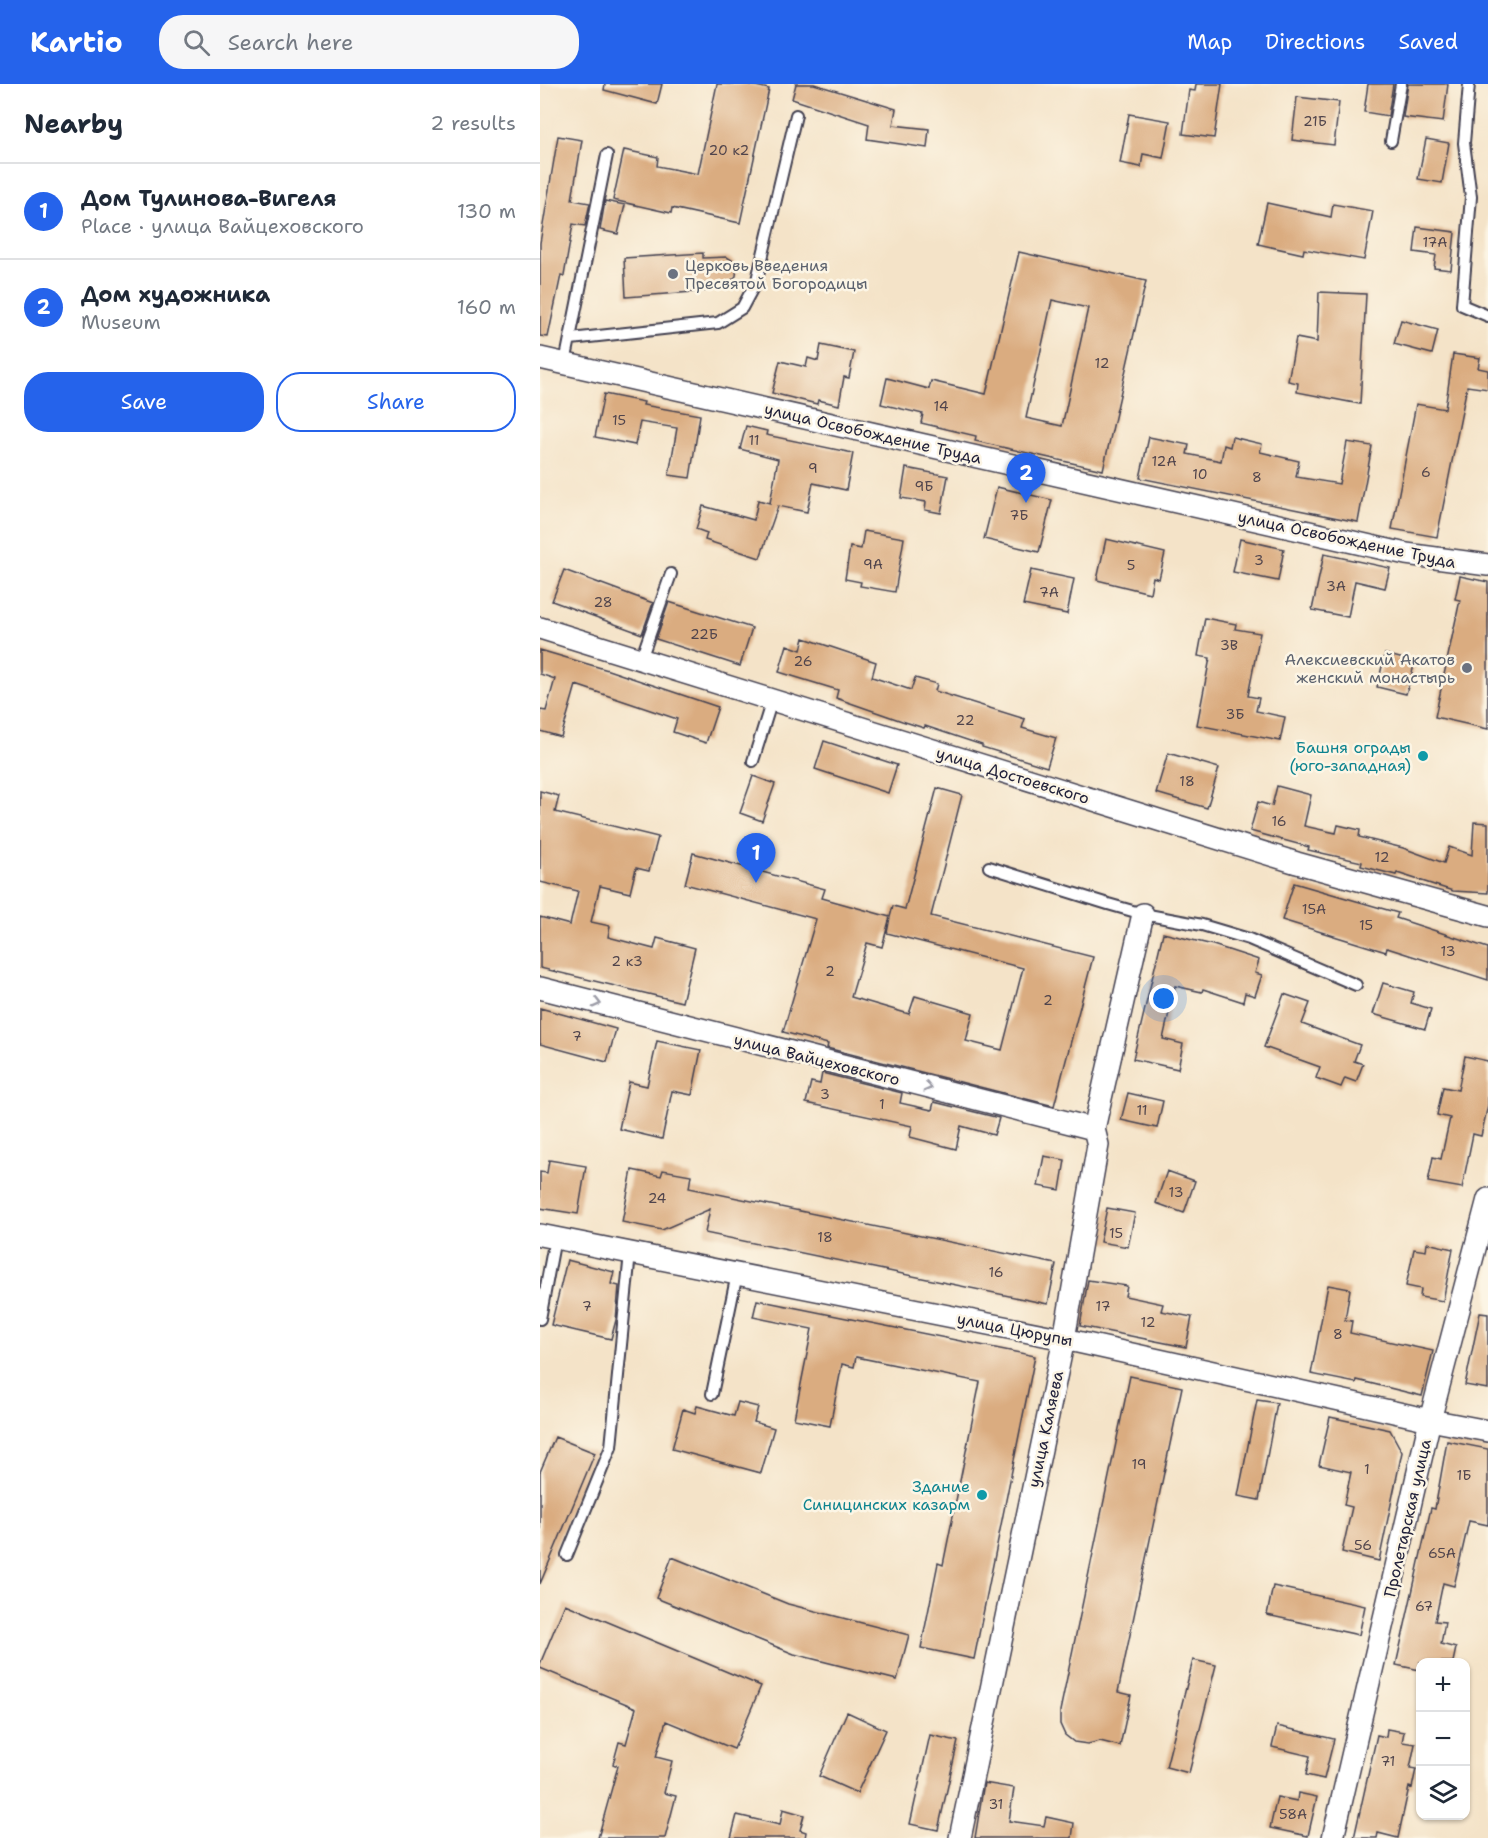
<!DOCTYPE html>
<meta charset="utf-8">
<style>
body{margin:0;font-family:"Shantell Sans",sans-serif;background:#f6f6f7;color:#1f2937}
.controls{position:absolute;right:18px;bottom:18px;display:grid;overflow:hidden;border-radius:12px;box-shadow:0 2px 4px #0004}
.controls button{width:54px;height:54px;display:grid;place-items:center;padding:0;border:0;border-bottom:2px solid #e0e1e3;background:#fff;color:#1f2937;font:30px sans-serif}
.you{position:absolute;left:624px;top:915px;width:21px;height:21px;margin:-15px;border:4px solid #fff;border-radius:50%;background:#1a73e8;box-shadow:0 0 0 9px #1a73e833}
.badge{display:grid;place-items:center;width:39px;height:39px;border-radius:50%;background:#2563eb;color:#fff;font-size:20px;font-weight:700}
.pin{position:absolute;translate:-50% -50px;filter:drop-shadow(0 2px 3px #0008)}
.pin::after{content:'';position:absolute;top:32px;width:21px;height:18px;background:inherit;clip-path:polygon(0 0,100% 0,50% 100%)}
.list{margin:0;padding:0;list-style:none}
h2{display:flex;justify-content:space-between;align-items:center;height:78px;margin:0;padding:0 24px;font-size:26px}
h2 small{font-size:20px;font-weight:400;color:#747a83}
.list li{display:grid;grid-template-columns:39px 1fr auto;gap:18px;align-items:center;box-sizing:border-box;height:96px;padding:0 24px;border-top:2px solid #e0e1e3}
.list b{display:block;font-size:22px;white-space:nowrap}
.list p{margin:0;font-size:20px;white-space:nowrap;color:#747a83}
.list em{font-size:20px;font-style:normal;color:#747a83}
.actions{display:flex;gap:12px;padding:18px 24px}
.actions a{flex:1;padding:14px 0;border:2px solid #2563eb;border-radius:24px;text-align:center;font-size:21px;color:#2563eb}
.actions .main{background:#2563eb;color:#fff}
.icon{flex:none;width:33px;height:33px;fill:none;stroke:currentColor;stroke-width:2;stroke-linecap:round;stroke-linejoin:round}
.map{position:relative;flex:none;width:948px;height:1754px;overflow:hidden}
header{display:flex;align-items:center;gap:36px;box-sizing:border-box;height:84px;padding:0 30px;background:#2563eb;color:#fff}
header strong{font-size:28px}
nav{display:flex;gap:33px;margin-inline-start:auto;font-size:21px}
.search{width:420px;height:54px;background:#f6f6f7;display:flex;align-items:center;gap:15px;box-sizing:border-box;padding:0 21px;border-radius:24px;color:#747a83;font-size:22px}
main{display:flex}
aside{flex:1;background:#fff}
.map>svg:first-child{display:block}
.building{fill:#daac80;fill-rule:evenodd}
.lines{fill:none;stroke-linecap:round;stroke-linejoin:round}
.lane-casing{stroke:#423f50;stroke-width:14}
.street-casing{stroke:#423f50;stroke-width:24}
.lane{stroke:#fff;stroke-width:10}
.street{stroke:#fff;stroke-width:21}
.oneway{stroke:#9c9ca7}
.worship-dot{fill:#6b7280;stroke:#fcf5e5;stroke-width:2}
.culture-dot{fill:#0f9aa8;stroke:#fcf5e5;stroke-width:2}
.labels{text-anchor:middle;stroke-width:5;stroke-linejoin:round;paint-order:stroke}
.number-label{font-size:14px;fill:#50444c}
.worship-label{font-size:16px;fill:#5b616d;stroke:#fcf5e5;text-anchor:start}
.street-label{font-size:16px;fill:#22223b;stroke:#fcf5e5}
.culture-label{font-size:16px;fill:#0d838f;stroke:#fcf5e5;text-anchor:end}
</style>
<header>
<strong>Kartio</strong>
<div class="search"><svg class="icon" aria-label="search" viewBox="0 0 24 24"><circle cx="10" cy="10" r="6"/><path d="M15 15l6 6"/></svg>Search here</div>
<nav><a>Map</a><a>Directions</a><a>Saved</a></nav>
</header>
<main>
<aside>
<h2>Nearby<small>2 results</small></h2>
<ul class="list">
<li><span class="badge">1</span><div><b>Дом Тулинова-Вигеля</b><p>Place · улица Вайцеховского</p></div><em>130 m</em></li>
<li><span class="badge">2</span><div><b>Дом художника</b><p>Museum</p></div><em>160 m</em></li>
</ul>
<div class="actions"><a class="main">Save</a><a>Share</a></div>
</aside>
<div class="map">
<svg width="948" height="1754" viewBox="0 0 948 1754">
<rect width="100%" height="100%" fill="#fcf5e5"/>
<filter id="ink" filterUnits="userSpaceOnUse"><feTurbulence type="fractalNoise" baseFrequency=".0167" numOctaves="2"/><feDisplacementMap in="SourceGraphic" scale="12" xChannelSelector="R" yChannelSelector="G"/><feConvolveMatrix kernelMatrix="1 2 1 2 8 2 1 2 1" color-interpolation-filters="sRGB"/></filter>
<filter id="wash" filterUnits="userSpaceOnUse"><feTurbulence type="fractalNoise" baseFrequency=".008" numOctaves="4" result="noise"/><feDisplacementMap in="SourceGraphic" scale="24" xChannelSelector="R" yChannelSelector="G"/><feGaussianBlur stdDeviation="1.35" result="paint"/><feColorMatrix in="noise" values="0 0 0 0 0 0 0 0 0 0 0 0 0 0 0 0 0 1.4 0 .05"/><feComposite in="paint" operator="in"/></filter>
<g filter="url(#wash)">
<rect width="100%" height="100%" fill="#f4e3c8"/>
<g id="blocks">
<path class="building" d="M65,0H122L117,20L64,6Z
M177,0H207L229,5L200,139L132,124L131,129L73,116L84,66L118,73L117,82L158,90Z
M256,0H274L356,25L353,41L389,45L387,64L327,55L329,40L252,15Z
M656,0H682L674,54L643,50L649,6L655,7Z
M828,0H853L848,32L824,28Z
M868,0H908L903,38L863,33Z
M757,13L799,18L794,61L752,56Z
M589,30L630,37L623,74L603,70L601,83L580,79Z
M18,52L42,56L32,116L50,119L45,142L33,140L24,192L21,191L8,253L0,252V159Z
M886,55L909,59L902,99L878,95Z
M65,117L85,121L78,150L60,146Z
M727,119L791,133L793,120L833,127L824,176L764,165L763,170L718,160Z
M877,143L915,148L911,186L894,184L896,171L874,168Z
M479,168L606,197L563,386L435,357L436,352L381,339L383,330L341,320L347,294L389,305L391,297L446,310ZM512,216L548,224L522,342L486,334Z
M163,169V174L187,173L192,176L197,181L196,192L191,197L186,199L165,200L166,207L86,213L84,174Z
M779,208L826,210L820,320L757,308L758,299L748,297L756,254L777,258Z
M861,236L898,246L892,270L854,260Z
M281,261L314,268L309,294L304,293L299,321L278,316L277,320L232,309L240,277L266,283L268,274L278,277Z
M913,270L940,274L938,284L948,286V305L927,302L897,453L852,445L876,320L905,325Z
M64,310L104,318L103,321L160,331L150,394L129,391L137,344L100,338L95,361L55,353Z
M206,342L227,347L226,351L313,369L306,406L273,399L267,428L238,422L220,474L165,456L167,449L156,445L163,422L214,436L218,416L230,419L238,375L200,365Z
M609,353L649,361L647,370L681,377L684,361L690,363L692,353L722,360L720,368L759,377L756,393L799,400L807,358L832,362L818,438L600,394Z
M366,384L408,392L401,429L385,426L386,418L361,414Z
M457,403L512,416L499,468L444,455Z
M324,447L364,454L355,508L320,502L321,498L305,495L310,463L321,465Z
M566,455L625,469L619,495L613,493L610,509L557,496Z
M700,455L744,465L738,497L693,488Z
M784,470L850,484L845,504L815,497L808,533L772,526Z
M24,486L113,519L102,550L12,517Z
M491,486L534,495L527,530L483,521Z
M920,492L948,498V645L895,633L920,516L915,515Z
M129,518L212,544L200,582L116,555Z
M665,534L696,540L695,545L720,549L708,612L719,614L716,627L745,633L740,657L657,641L670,574L658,572Z
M264,554L336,578L332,593L371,606L375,594L397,600L395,607L485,635L482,644L516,654L507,683L442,663V661L385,642L384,644L362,637L296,614L298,606L239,588L247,561L261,566Z
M0,566L68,586L178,623L166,659L133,648L137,635L36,601L21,653L0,647V626L6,627L15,595L0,590Z
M845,570L875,578L866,610L837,603Z
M284,657L357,681L348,709L275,685Z
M628,669L679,684L667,724L616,709Z
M213,692L235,700L222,737L200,729Z
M737,702L771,711L764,742L796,749L798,741L820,746L819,753L863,764L904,779L909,763L932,771L934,738L948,739V809L913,807L857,789L856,791L821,782L822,778L768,766L769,763L710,747L718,718L732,722Z
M397,704L422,711L391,832L553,873L514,1022L287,964L288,960L243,948L276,835L145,800L153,769L285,805L282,814L350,833L353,822L365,825ZM350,833L347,849L483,884L462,966L426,957L433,929L375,912L369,930L311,913L327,859L342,863Z
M0,707L19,712L15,728L118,753L109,787L96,784L90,809L60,802L51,838L70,842L68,853L114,865L117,854L155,864L142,918L0,884V833L30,841L38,807L0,798Z
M754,799L858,829L856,834L948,864V896L847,864L846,868L742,836Z
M623,849L673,861L719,876L715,889L722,891L715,912L705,909L703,918L663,905L662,908L635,902L623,955L643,960L638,985L593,975Z
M843,899L874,908L871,919L891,925L885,945L833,930Z
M744,910L770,919L762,940L820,961L814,977L823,980L816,998L805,994L801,1003L776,994L780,983L724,963Z
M0,924L76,945L67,978L0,960Z
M117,957L161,966L152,1011L132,1007L122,1055L79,1045L89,998L107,1002Z
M925,972L948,977V1021L941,1052L933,1050L922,1104L888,1098L893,1073L901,1075L910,1034L897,1031L903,1003L918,1006Z
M282,989L362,1009L360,1019L392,1026L394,1018L459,1034L454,1051L421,1042L416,1065L370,1053L372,1042L266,1019L271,998L280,1000Z
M588,1009L623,1017L617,1044L581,1036Z
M504,1072L525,1076L520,1106L498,1102Z
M9,1076L46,1082L38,1130L0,1124V1088L7,1089Z
M92,1086L121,1092L123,1086L151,1091L149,1104L516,1180L508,1220L165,1149L170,1125L122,1146L82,1138Z
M627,1087L655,1097L644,1129L616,1119Z
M567,1124L595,1129L588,1163L560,1158Z
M887,1159L913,1165L903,1217L880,1213L881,1205L866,1202L874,1165L886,1167Z
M27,1176L74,1188L71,1200L79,1202L76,1236L71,1255L11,1241Z
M548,1196L587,1202L585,1212L623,1220L621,1227L652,1233L646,1263L540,1242Z
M788,1201L810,1205L805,1236L812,1237L810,1249L893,1267L882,1312L817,1296L816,1299L771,1290Z
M217,1216L495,1272L434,1575L381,1564L398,1479L403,1481L440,1298L316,1273L314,1283L302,1280L290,1342L254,1335L272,1245L213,1233Z
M940,1229L948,1230V1305L925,1301Z
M590,1292L642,1303L578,1608L591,1611L580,1662L560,1657L548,1660L534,1658L525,1651L520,1640V1627Z
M717,1316L737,1319L719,1416L698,1412Z
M198,1318L218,1323L214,1338L234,1344L221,1389L132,1365L143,1325L155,1329L157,1322L194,1332Z
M790,1333L850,1346L862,1368L839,1477L802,1468L812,1423L804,1421L811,1388L779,1381Z
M15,1353L55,1369L0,1500V1388Z
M907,1357L948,1365V1441L929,1437L914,1502L903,1499L895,1537L905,1538L901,1560L916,1564L913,1578H880V1586L856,1581L891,1424L895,1425Z
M132,1473L248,1520L369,1551L357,1596L254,1570L116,1514Z
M733,1502L825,1522L819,1551L727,1531Z
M25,1520L221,1602L194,1665L126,1637L116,1673L132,1677L124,1709L136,1712L125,1754H58L78,1682L73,1680L79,1658L86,1660L96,1624L0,1584V1580Z
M653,1576L676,1581L649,1689L626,1683Z
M307,1628L346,1646L317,1709L279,1692Z
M737,1642L794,1655L784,1695L766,1691L770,1672L732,1663Z
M847,1645L864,1648L862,1658L875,1660L870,1684L876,1685L872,1704L869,1703L858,1754L838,1749L837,1754H814L837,1651L846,1653Z
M390,1651L418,1657L398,1746L370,1740Z
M444,1699L474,1704L469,1737L504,1742L506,1733L534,1739L532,1754H435Z
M758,1709L777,1713L768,1752L730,1744L737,1713L757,1717Z
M243,1725L264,1731L260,1746L266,1748L265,1754H191L197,1731L240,1741Z"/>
</g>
</g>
<g filter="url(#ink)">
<use href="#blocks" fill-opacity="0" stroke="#423f50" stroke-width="1.5"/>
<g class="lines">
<g class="lane-casing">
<path id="lane" d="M929,0L924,59L931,113L922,221L948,232
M851,57L861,0
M31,255L178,239L202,224L217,196L256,31
M25,279L67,71
M101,575L131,490
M213,677L232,616
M449,783L568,820L603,830L662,841L709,855L816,901
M0,1235L15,1154
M172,1310L197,1190
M27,1471L71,1363L90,1169"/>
</g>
<g class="street-casing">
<path id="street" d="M0,274L866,470L948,481
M0,544L757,779L948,832
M0,904L554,1045
M0,1151L524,1255L890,1336L948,1347
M420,1754L524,1255L558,1061L554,1045L603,830
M793,1754L890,1336L948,1115"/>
</g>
<use href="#lane" class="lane"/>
<use href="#street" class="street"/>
</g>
<defs><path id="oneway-chevron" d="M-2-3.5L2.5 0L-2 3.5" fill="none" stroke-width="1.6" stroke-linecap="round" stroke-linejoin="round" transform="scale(1.5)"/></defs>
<g class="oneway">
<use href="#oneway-chevron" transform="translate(57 919) rotate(14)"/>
<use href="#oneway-chevron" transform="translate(388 1003) rotate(14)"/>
</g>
</g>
<g class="worship-dot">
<circle cx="133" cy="190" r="6"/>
<circle cx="927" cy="584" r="6"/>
</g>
<g class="culture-dot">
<circle cx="883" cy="672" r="6"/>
<circle cx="442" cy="1411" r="6"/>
</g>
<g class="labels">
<g class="number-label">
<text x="775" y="42">21Б</text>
<text x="189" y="71">20 к2</text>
<text x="895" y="163">17А</text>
<text x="562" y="284">12</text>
<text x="401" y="327">14</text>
<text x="79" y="341">15</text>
<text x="214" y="361">11</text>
<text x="624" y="382">12А</text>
<text x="273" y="389">9</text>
<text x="886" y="393">6</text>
<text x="660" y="395">10</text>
<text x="717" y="398">8</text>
<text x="384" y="407">9Б</text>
<text x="479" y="436">7Б</text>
<text x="719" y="481">3</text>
<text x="333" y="485">9А</text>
<text x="591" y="486">5</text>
<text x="796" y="507">3А</text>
<text x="509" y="513">7А</text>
<text x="63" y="523">28</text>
<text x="164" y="555">22Б</text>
<text x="689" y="566">3В</text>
<text x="263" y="582">26</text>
<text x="695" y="635">3Б</text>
<text x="425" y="641">22</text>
<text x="647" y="702">18</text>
<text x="739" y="742">16</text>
<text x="842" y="778">12</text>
<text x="774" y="830">15А</text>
<text x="826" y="846">15</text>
<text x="908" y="872">13</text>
<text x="87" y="882">2 к3</text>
<text x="290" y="892">2</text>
<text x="508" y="921">2</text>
<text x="37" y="957">7</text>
<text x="285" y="1015">3</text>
<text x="342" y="1025">1</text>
<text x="602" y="1031">11</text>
<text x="636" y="1113">13</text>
<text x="117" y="1119">24</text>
<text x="576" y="1154">15</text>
<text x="285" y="1158">18</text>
<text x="456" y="1193">16</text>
<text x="47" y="1227">7</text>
<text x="563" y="1227">17</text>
<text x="608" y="1243">12</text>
<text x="798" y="1255">8</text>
<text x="599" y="1385">19</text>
<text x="827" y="1390">1</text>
<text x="924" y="1396">1Б</text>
<text x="823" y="1466">56</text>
<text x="902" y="1474">65А</text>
<text x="884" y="1527">67</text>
<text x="848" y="1682">71</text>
<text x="456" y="1725">31</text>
<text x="753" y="1735">58А</text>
</g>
<g class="worship-label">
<text x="145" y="187">Церковь Введения<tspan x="145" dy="18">Пресвятой Богородицы</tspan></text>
<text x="915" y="581" text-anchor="end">Алексиевский Акатов<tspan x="915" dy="18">женский монастырь</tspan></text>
</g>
<g class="street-label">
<text transform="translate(333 349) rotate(13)" y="6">улица Освобождение Труда</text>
<text transform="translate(807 455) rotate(12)" y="6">улица Освобождение Труда</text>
<text transform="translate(473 691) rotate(17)" y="6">улица Достоевского</text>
<text transform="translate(277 975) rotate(14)" y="6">улица Вайцеховского</text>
<text transform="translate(475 1245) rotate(11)" y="6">улица Цюрупы</text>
<text transform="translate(505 1345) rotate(-78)" y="6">улица Каляева</text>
<text transform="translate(867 1434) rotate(-77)" y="6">Пролетарская улица</text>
</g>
<g class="culture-label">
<text x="871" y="669">Башня ограды<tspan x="871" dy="18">(юго-западная)</tspan></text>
<text x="430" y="1408">Здание<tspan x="430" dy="18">Синицинских казарм</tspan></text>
</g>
</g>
</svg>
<div class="controls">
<button>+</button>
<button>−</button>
<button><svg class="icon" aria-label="layers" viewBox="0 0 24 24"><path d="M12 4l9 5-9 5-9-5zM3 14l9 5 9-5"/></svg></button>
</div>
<div class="you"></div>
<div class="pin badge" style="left:216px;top:799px">1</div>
<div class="pin badge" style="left:486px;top:419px">2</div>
</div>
</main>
